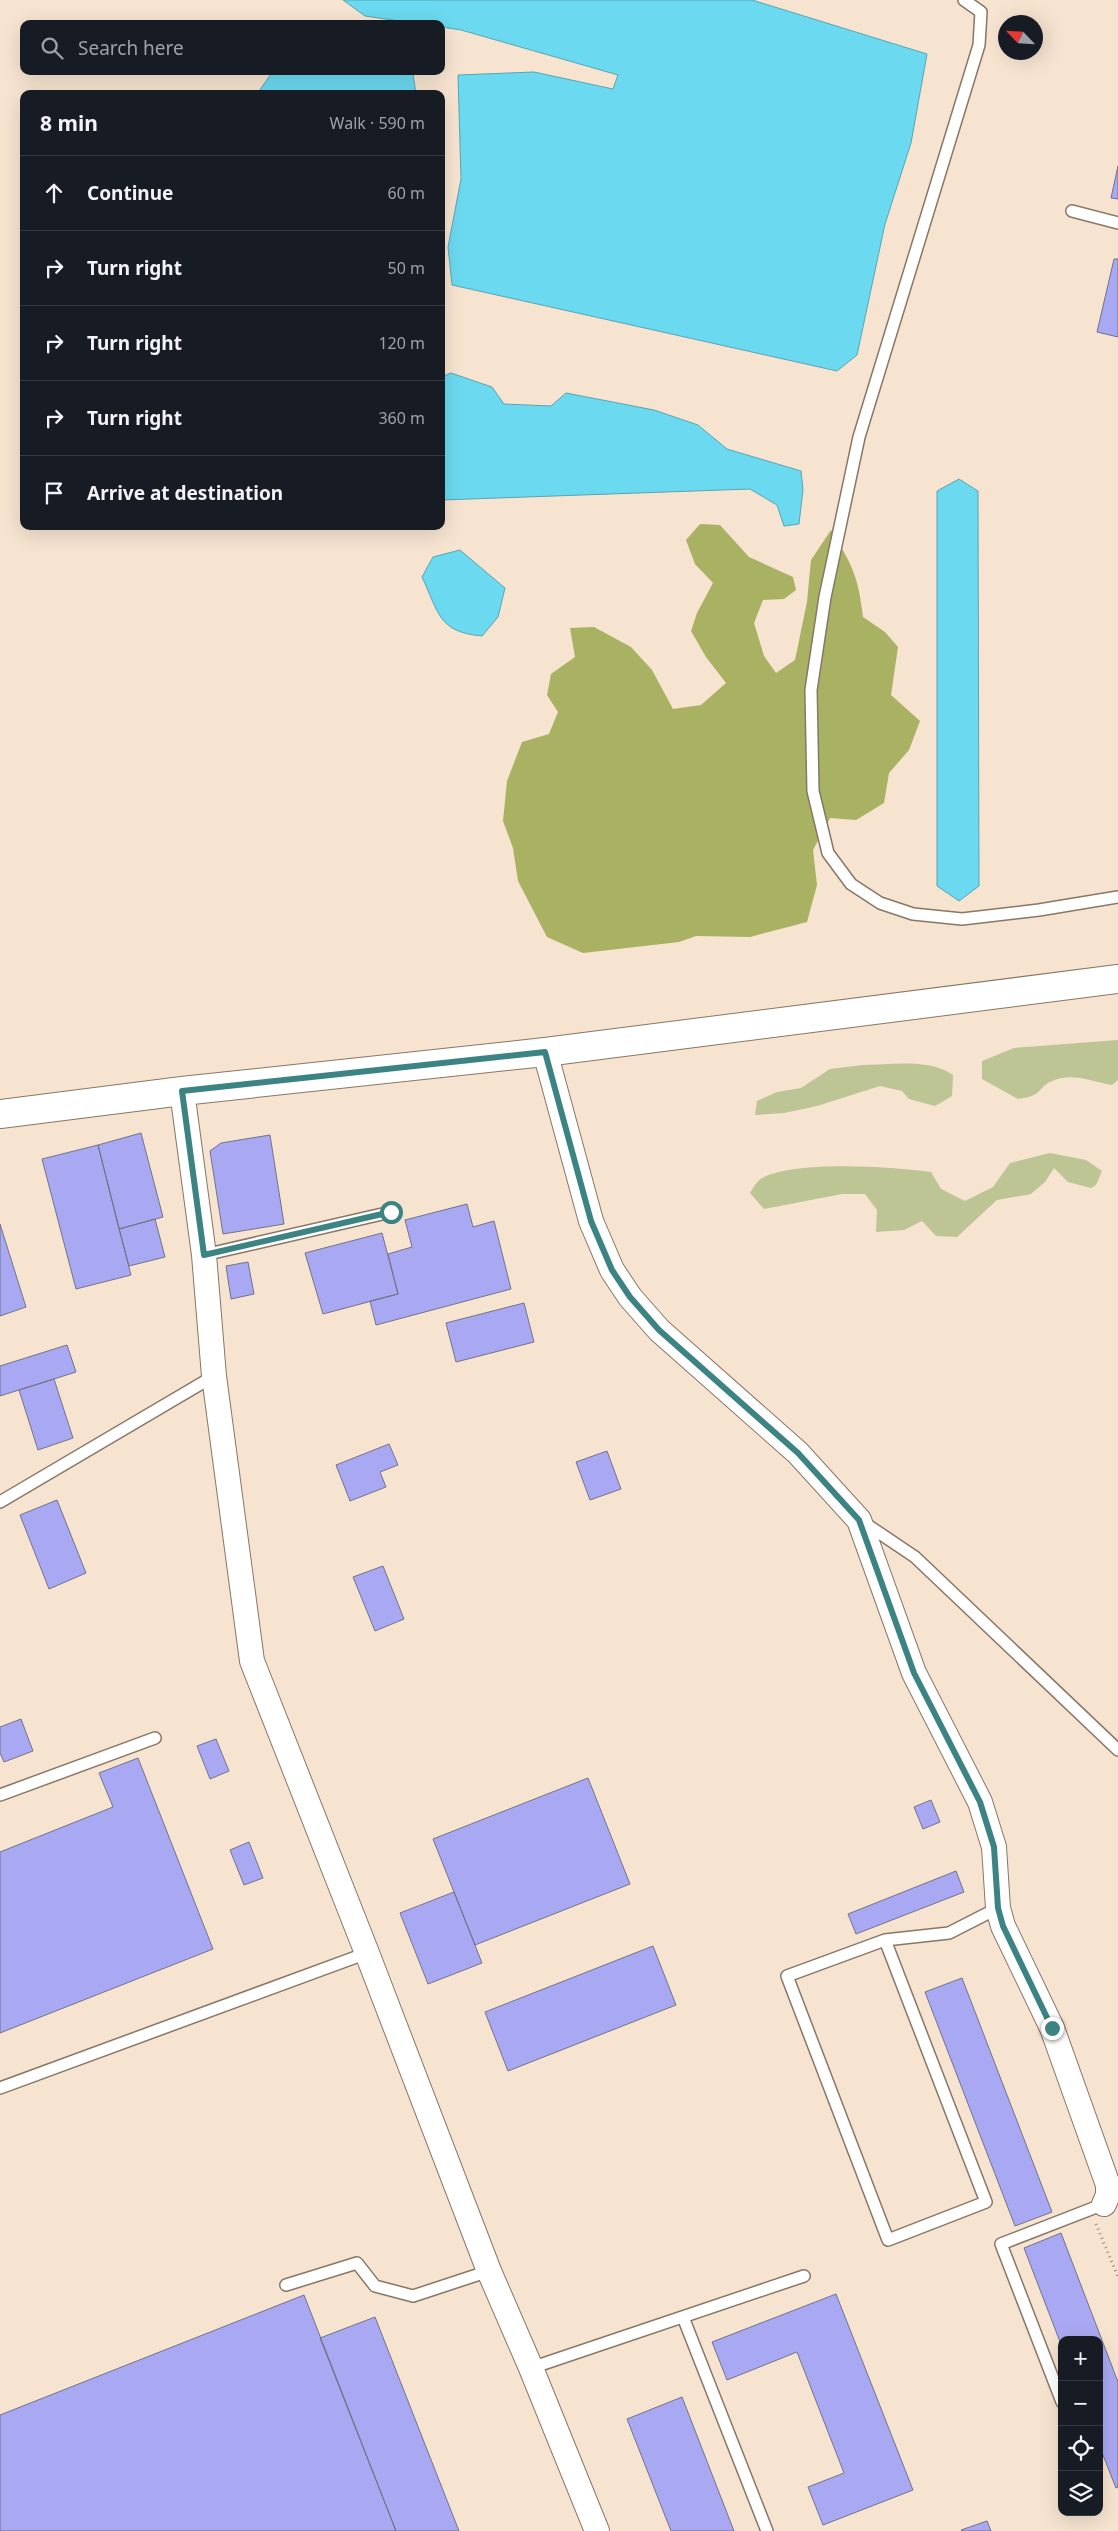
<!DOCTYPE html>
<meta charset="utf-8">
<style>
body{margin:0;font-family:"Noto Sans",sans-serif;background:#242831;color:#f1f3f6}
.controls{position:absolute;right:15px;bottom:15px;display:grid;overflow:hidden;border-radius:10px;box-shadow:0 5px 20px #0002}
.controls button{width:45px;height:45px;display:grid;place-items:center;padding:0;border:0;border-bottom:1px solid #363941;background:#171b24;color:#f1f3f6;font:25px sans-serif}
.compass{position:absolute;left:998px;top:15px;width:45px;height:45px;border-radius:50%;background:#171b24;box-shadow:0 5px 20px #0002;rotate:295deg}
.stop{position:absolute;width:15px;height:15px;margin:-11px;border:4px solid #3c8484;border-radius:50%;background:#fff}
.stop.end{background:#3c8484;border-color:#fff;box-shadow:0 1px 5px #0008}
.list{margin:0;padding:0;list-style:none}
h2{display:flex;justify-content:space-between;align-items:center;height:65px;margin:0;padding:0 20px;font-size:21px}
h2 small{font-size:16px;font-weight:400;color:#9ea1a6}
.list li{display:grid;grid-template-columns:32px 1fr auto;gap:15px;align-items:center;box-sizing:border-box;height:75px;padding:0 20px;border-top:1px solid #363941}
.list b{display:block;font-size:19px;white-space:nowrap}
.list em{font-size:16px;font-style:normal;color:#9ea1a6}
.icon{flex:none;width:28px;height:28px;fill:none;stroke:currentColor;stroke-width:2;stroke-linecap:round;stroke-linejoin:round}
.map{position:relative;flex:none;width:1118px;height:2531px;overflow:hidden}
.search{position:absolute;background:#171b24;box-shadow:0 5px 20px #0002;left:20px;top:20px;width:425px;height:55px;display:flex;align-items:center;gap:12px;box-sizing:border-box;padding:0 18px;border-radius:10px;color:#9ea1a6;font-size:19px}
.panel{position:absolute;background:#171b24;box-shadow:0 5px 20px #0002;left:20px;top:90px;width:425px;height:440px;border-radius:10px}
.map>svg:first-child{display:block}
.green{fill:#bdc594}
.forest{fill:#a8b262}
.water{fill:#6bd9ef;stroke:#5aa5b2}
.building{fill:#a9a8f2;stroke:#727388}
.lines{fill:none;stroke-linecap:round;stroke-linejoin:round}
.service-casing{stroke:#876;stroke-width:14}
.minor-casing{stroke:#876;stroke-width:26}
.tertiary-casing{stroke:#876;stroke-width:30}
.path{stroke:#94877a;stroke-width:3;stroke-dasharray:1 4;stroke-linecap:butt}
.service{stroke:#fff;stroke-width:11}
.minor{stroke:#fff;stroke-width:24}
.tertiary{stroke:#fff;stroke-width:28}
.route{stroke:#3c8484;stroke-width:6}
</style>
<div class="map">
<svg width="1118" height="2531" viewBox="0 0 1118 2531">
<rect width="100%" height="100%" fill="#f6e3d0"/>
<path class="green" d="M1118,1040V1080L1112,1085C1089,1081 1071,1071 1048,1083C1044,1085 1041,1090 1037,1093C1032,1097 1024,1098 1018,1099L982,1079V1061L1014,1048Z
M863,1065C891,1065 929,1058 953,1075L952,1096L935,1106L909,1099L902,1091L880,1086L817,1106L784,1113L755,1115L757,1101L777,1092L801,1088L830,1069Z
M1050,1153L1086,1160L1102,1171L1096,1185L1091,1188L1068,1182L1054,1168L1045,1182L1031,1194L997,1200L957,1237L936,1236L922,1221L904,1230L876,1232L877,1210L865,1194H842L764,1209L750,1193C753,1188 757,1181 762,1178C799,1160 889,1167 931,1172L941,1189L965,1201L993,1187L1010,1163Z"/>
<path class="forest" d="M700,524L720,525L749,557L793,577L796,590L784,599L763,600L754,623L764,656L776,673L795,660L807,602L811,560L831,530C852,565 858,575 863,617L885,632L898,647L891,695L920,721L909,750L889,773L884,803L856,820L830,818L813,850L817,885L807,922L750,937L696,936L679,942L583,953L547,937L518,881L513,848L503,821L507,781L522,742L549,734L558,712L547,695L551,674L575,657L570,628L594,627L631,647L652,670L673,709L701,705L726,683L706,657L691,631L697,613L713,583L695,564L686,540Z"/>
<path class="water" d="M343,0H752L927,54L911,143L885,224L857,355L837,371L452,285L448,247L461,179L458,75L534,72L613,89L618,75L461,30L441,27V24H420L365,16Z
M273,71H404L413,74L416,94H257Z
M451,373L492,387L504,404L551,406L566,393L654,410L698,425L727,449L801,471L803,490L799,524L784,526L777,505L750,489L442,500L441,377Z
M959,479L978,491L979,886L959,901L937,886V491Z
M460,550L505,588L498,617L482,636C438,632 439,613 422,577L433,557Z"/>
<path class="building" d="M1118,166V199L1111,198Z
M1114,259H1118V337L1097,332Z
M141,1133L163,1217L119,1229L98,1145Z
M270,1135L284,1224L223,1234L210,1151L221,1143Z
M98,1145L131,1275L76,1289L42,1159Z
M467,1204L473,1227L494,1221L511,1289L376,1325L370,1301L398,1294L388,1254L412,1247L405,1220Z
M155,1219L165,1257L129,1266L119,1229Z
M0,1224L26,1307L0,1316Z
M382,1233L398,1294L323,1314L305,1253Z
M248,1262L254,1294L231,1299L226,1266Z
M524,1303L534,1342L456,1362L446,1323Z
M67,1345L76,1372L0,1396V1366Z
M54,1379L73,1438L38,1450L19,1390Z
M389,1444L398,1465L380,1472L386,1487L350,1501L336,1465Z
M607,1451L621,1489L590,1500L576,1462Z
M57,1500L86,1573L49,1589L20,1515Z
M383,1566L404,1619L375,1631L353,1577Z
M21,1719L33,1751L4,1762L0,1753V1727Z
M216,1739L229,1771L210,1779L197,1746Z
M138,1758L213,1949L0,2033V1852L113,1807L99,1773Z
M588,1778L630,1884L475,1945L433,1839Z
M931,1800L940,1822L923,1829L914,1807Z
M249,1842L263,1878L244,1885L230,1850Z
M956,1871L964,1892L856,1934L848,1914Z
M454,1892L482,1963L428,1984L400,1913Z
M653,1946L676,2005L508,2071L485,2012Z
M962,1978L1052,2212L1015,2226L925,1992Z
M1061,2233L1118,2382V2487L1116,2488L1099,2445V2340H1062V2347L1024,2248Z
M836,2294L913,2490L823,2525L808,2487L844,2473L797,2352L727,2380L712,2342Z
M304,2295L396,2531H0V2415Z
M375,2317L459,2531H396L320,2338Z
M682,2397L734,2531H671L627,2419Z
M987,2521L991,2531H962L961,2530Z"/>
<g class="lines">
<g class="service-casing">
<path id="service" d="M964,0L981,12L979,45L859,437L825,597L811,690L813,791L828,853L851,884L880,903L913,914L962,919L1039,910L1118,897
M1072,211L1118,223
M204,1255L391,1212
M0,1502L214,1376
M863,1522L915,1557L1118,1750
M0,1795L155,1738
M885,1940L986,2202L888,2240L787,1976L885,1940L949,1933L998,1908
M0,2088L367,1953
M286,2285L357,2263L375,2286L413,2296L489,2271
M683,2317L767,2531
M531,2368L804,2276
M1062,2402L1001,2244L1104,2204"/>
</g>
<g class="minor-casing">
<path id="minor" d="M545,1052L591,1221L612,1270L630,1297L659,1330L798,1453L859,1520L914,1673L980,1802L994,1847L998,1908L1003,1926L1052,2028L1108,2185V2195L1104,2204
M182,1091L204,1255L214,1376L252,1661L367,1953L489,2271L531,2368L597,2531"/>
</g>
<g class="tertiary-casing">
<path id="tertiary" d="M0,1114L182,1091L545,1052L1118,979"/>
</g>
<path class="path" d="M1096,2224L1118,2277"/>
<use href="#service" class="service"/>
<use href="#minor" class="minor"/>
<use href="#tertiary" class="tertiary"/>
</g>
<g class="lines">
<path class="route" d="M391,1212L204,1255L182,1091L545,1052L591,1221L612,1270L630,1297L659,1330L798,1453L859,1520L914,1673L980,1802L994,1847L998,1908L1003,1926L1052,2028"/>
</g>
</svg>
<div class="controls">
<button>+</button>
<button>−</button>
<button><svg class="icon" aria-label="locate" viewBox="0 0 24 24"><circle cx="12" cy="12" r="6"/><path d="M12 2v4M12 18v4M2 12h4M18 12h4"/></svg></button>
<button><svg class="icon" aria-label="layers" viewBox="0 0 24 24"><path d="M12 4l9 5-9 5-9-5zM3 14l9 5 9-5"/></svg></button>
</div>
<svg class="compass" viewBox="-18 -18 36 36"><path d="M0-13l5 13h-10z" fill="#e53935"/><path d="M0 13l5-13h-10z" fill="#9ea1a6"/></svg>
<div class="stop" style="left:391px;top:1212px"></div>
<div class="stop end" style="left:1052px;top:2028px"></div>
<div class="search"><svg class="icon" aria-label="search" viewBox="0 0 24 24"><circle cx="10" cy="10" r="6"/><path d="M15 15l6 6"/></svg>Search here</div>
<section class="panel">
<h2>8 min<small>Walk · 590 m</small></h2>
<ul class="list">
<li><svg class="icon" aria-label="ahead" viewBox="0 0 24 24"><path d="M12 20V5M6 11l6-6 6 6"/></svg><div><b>Continue</b></div><em>60 m</em></li>
<li><svg class="icon" aria-label="right" viewBox="0 0 24 24"><path d="M7 20v-9h11M14 6l5 5-5 5"/></svg><div><b>Turn right</b></div><em>50 m</em></li>
<li><svg class="icon" aria-label="right" viewBox="0 0 24 24"><path d="M7 20v-9h11M14 6l5 5-5 5"/></svg><div><b>Turn right</b></div><em>120 m</em></li>
<li><svg class="icon" aria-label="right" viewBox="0 0 24 24"><path d="M7 20v-9h11M14 6l5 5-5 5"/></svg><div><b>Turn right</b></div><em>360 m</em></li>
<li><svg class="icon" aria-label="arrive" viewBox="0 0 24 24"><path d="M6 21V4h12l-3 4 3 4H6"/></svg><div><b>Arrive at destination</b></div></li>
</ul>
</section>
</div>
